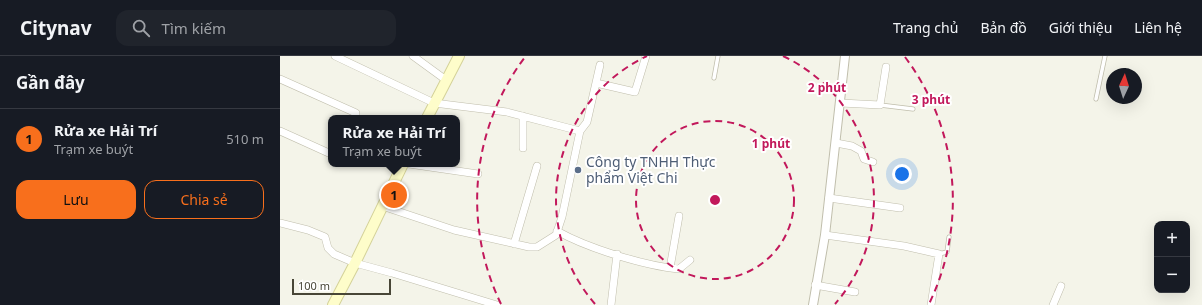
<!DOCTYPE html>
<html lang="vi">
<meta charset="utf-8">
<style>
body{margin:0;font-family:"Noto Sans",sans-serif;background:#20242c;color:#f1f3f6}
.controls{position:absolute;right:12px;bottom:12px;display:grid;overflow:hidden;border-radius:8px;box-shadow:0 4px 16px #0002}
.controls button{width:36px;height:36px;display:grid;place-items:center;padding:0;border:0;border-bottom:1px solid #363941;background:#171b24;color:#f1f3f6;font:20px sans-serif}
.compass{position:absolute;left:826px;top:12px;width:36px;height:36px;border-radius:50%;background:#171b24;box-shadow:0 4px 16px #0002;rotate:4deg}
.scale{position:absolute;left:12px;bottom:10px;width:99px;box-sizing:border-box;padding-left:4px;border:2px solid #484637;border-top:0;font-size:11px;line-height:14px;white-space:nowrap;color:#484637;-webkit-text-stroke:3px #fff;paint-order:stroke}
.you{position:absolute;left:622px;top:118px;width:14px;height:14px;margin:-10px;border:3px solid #fff;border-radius:50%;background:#1a73e8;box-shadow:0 0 0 6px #1a73e833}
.badge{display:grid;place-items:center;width:26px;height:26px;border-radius:50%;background:#f86f1c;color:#111;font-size:13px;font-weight:700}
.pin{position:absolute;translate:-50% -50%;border:2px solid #fff;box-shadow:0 1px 4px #0006}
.popup{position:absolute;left:48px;top:59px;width:132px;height:52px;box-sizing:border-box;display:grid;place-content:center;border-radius:8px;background:#171b24;filter:drop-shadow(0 1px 3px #0005);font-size:13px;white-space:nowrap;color:#9ea1a6}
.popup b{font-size:15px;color:#f1f3f6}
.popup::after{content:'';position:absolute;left:50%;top:100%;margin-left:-8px;border:8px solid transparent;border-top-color:#171b24}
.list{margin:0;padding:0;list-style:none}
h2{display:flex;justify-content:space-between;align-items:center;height:52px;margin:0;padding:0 16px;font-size:17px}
h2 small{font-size:13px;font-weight:400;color:#9ea1a6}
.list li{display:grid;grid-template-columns:26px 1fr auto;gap:12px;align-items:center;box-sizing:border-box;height:60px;padding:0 16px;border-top:1px solid #363941}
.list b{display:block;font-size:15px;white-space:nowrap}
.list p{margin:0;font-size:13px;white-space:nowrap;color:#9ea1a6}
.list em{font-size:13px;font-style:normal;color:#9ea1a6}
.actions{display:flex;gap:8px;padding:12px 16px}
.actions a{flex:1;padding:9px 0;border:1px solid #f86f1c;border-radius:12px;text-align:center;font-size:14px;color:#f86f1c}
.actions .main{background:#f86f1c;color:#111}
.icon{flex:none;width:22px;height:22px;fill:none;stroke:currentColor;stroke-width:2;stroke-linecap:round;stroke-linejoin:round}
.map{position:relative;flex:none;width:922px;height:249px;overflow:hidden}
header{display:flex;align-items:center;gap:24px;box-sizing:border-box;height:56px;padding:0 20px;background:#171b24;border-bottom:1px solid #363941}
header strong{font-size:19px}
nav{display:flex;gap:22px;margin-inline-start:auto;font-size:14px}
.search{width:280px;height:36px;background:#20242c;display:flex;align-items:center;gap:10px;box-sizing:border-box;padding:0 14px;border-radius:12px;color:#9ea1a6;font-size:15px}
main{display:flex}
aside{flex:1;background:#171b24}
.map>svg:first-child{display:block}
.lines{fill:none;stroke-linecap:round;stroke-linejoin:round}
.service-casing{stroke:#c0beac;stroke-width:5}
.minor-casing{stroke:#c0beac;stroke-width:8}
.tertiary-casing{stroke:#c0beac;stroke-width:10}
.secondary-casing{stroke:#d4d299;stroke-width:12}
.service{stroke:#fff;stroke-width:3.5}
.minor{stroke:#fff;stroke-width:7}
.tertiary{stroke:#fff;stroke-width:8}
.secondary{stroke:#fefdca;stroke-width:10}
.ring{fill:none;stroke:#c2185b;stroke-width:2;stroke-dasharray:7 5}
.service-dot{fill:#5c6f8a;stroke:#fff;stroke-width:1.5}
.labels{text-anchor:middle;stroke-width:4;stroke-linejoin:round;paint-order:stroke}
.service-label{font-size:14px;fill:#4e5e75;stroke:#fff;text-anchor:start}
.centre{fill:#c2185b;stroke:#fff;stroke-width:2}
.ring-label{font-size:12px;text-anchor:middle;font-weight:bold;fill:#c2185b;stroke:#fff;stroke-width:4;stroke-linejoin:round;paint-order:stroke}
</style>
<header>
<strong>Citynav</strong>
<div class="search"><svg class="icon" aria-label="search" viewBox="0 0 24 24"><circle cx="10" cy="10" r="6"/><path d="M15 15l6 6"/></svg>Tìm kiếm</div>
<nav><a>Trang chủ</a><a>Bản đồ</a><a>Giới thiệu</a><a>Liên hệ</a></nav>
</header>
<main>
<aside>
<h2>Gần đây<small></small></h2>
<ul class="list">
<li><span class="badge">1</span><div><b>Rửa xe Hải Trí</b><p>Trạm xe buýt</p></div><em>510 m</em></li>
</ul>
<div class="actions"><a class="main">Lưu</a><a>Chia sẻ</a></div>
</aside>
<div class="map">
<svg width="922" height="249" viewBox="0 0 922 249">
<rect width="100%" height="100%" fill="#f4f4e9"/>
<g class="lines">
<g class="service-casing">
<path id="service" d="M434,22L438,0
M816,43L825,0
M600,49L633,53
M659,198L667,196L669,181"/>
</g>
<g class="minor-casing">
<path id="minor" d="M55,0L154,47L227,56L300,75L282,161L276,179L257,191H249L174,174L102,150
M133,0L166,24
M0,23L76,57V62
M316,27L355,36L366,0
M561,47L600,49L606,11
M0,75L51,98
M300,75L307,66L320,9
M556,87L572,90L581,95L584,103L593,106
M243,92V60
M129,108L198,118
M549,142L620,152
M0,167L28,174L45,181L48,192L54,198L75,207L112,217L217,249
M277,175C307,192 365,210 399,213L410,204
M545,179L624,190L659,198L651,249
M234,188L257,110
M390,212L399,160
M535,229L575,236
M331,249L337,198
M773,249L781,230"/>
</g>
<g class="tertiary-casing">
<path id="tertiary" d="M533,249L545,179L565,0"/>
</g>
<g class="secondary-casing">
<path id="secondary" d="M147,62L179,0
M53,249L75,207L123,108"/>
</g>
<use href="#service" class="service"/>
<use href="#minor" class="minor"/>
<use href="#tertiary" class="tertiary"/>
<use href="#secondary" class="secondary"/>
</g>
<g class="ring">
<circle cx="435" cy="144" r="79"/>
<path d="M315 248A159 159 0 0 1 367 0M503 0A159 159 0 0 1 555 248"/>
<path d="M221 248A238 238 0 0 1 245 1M625 1A238 238 0 0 1 649 248"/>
</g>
<circle class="service-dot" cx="298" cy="114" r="4"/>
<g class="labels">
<g class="service-label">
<text x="306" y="111">Công ty TNHH Thực<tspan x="306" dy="16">phẩm Việt Chi</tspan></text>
</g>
</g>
<circle cx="435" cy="144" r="6" class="centre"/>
<g class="ring-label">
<text x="547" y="36">2 phút</text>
<text x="651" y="48">3 phút</text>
<text x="491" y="92">1 phút</text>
</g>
</svg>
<div class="controls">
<button>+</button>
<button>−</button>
</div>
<svg class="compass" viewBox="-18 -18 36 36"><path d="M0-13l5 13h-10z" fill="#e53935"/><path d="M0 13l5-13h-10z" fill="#9ea1a6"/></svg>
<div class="scale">100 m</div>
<div class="you"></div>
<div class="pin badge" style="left:114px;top:139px">1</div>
<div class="popup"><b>Rửa xe Hải Trí</b>Trạm xe buýt</div>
</div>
</main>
